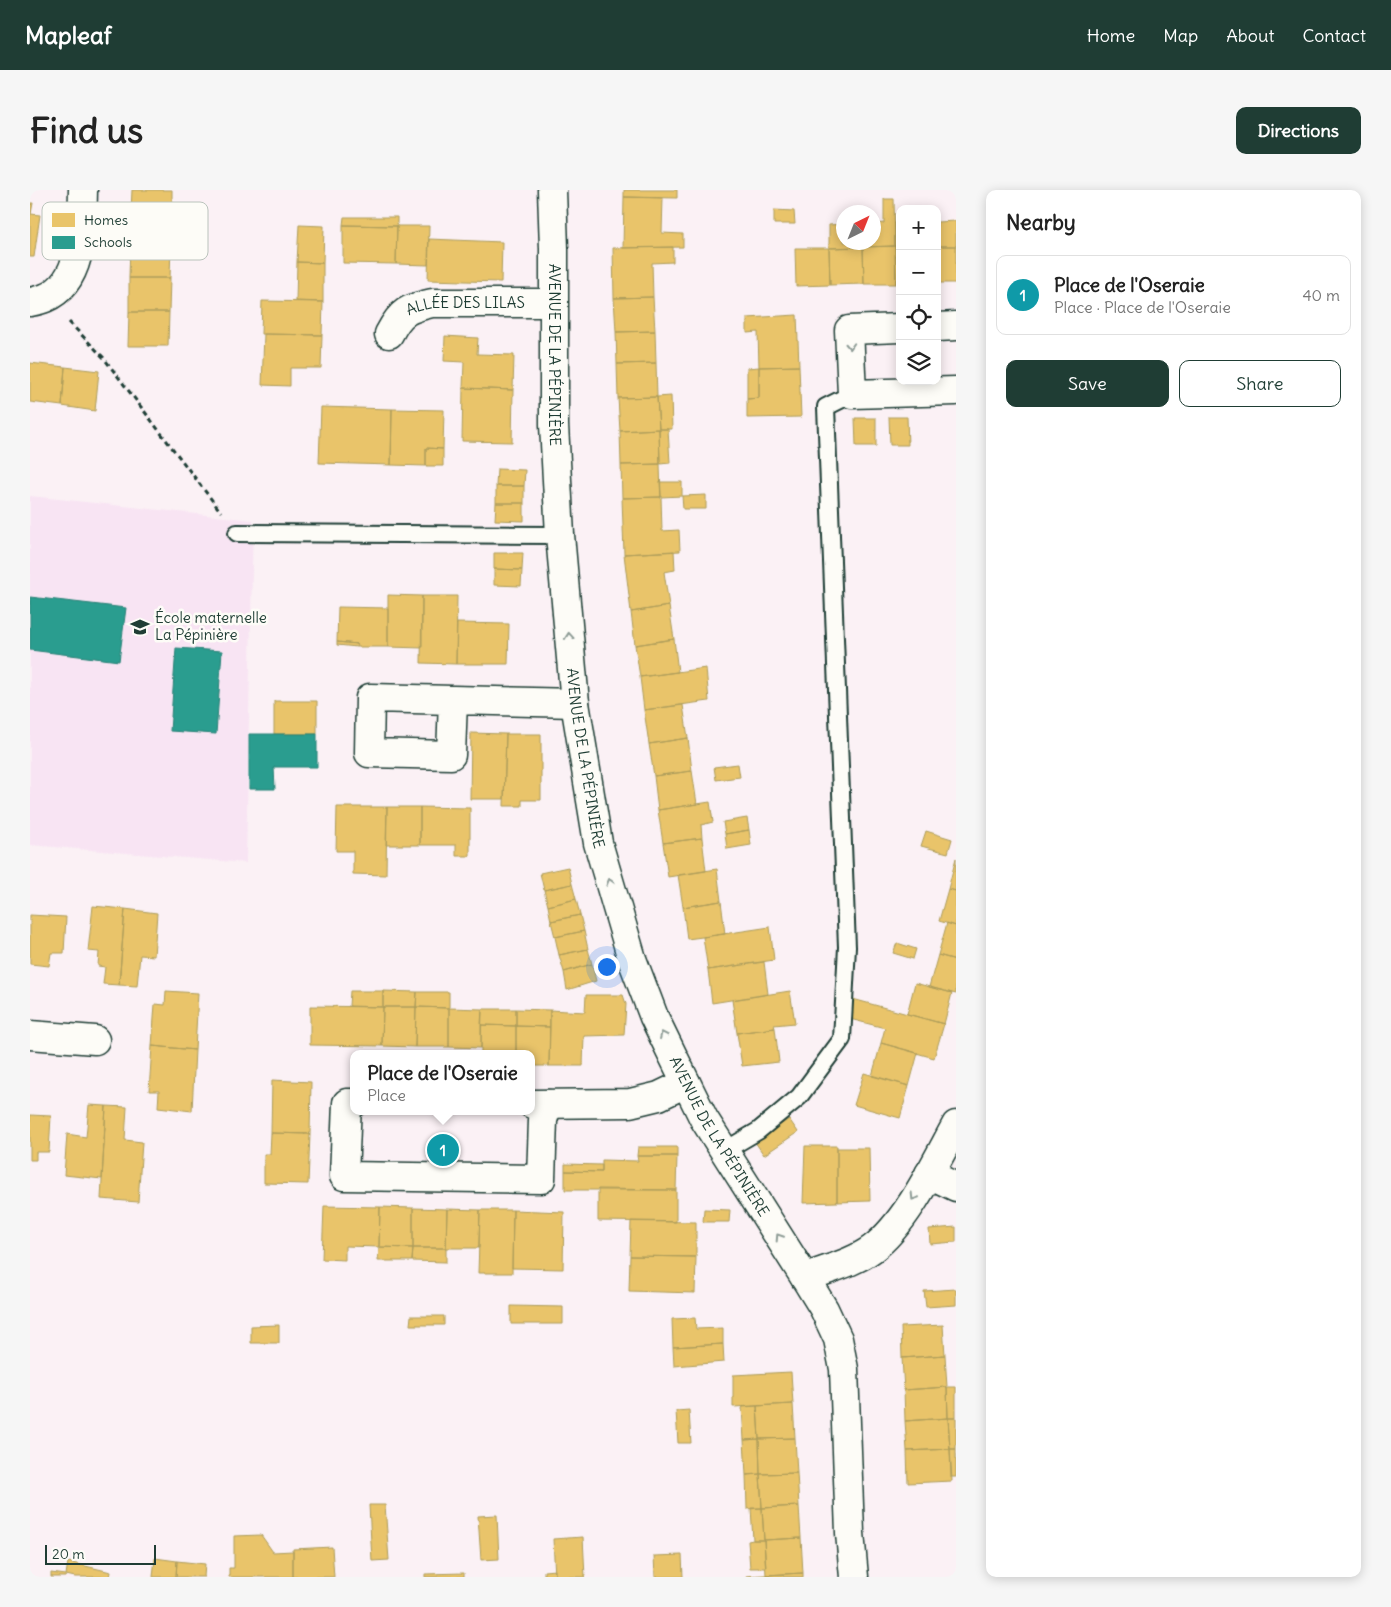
<!DOCTYPE html>
<meta charset="utf-8">
<style>
body{margin:0;font-family:Delius,sans-serif;background:#f6f6f6;color:#222}
.controls{position:absolute;right:15px;top:15px;display:grid;overflow:hidden;border-radius:10px;box-shadow:0 2px 12px #0003}
.controls button{width:45px;height:45px;display:grid;place-items:center;padding:0;border:0;border-bottom:1px solid #e0e0e0;background:#fff;color:#222;font:25px sans-serif}
.compass{position:absolute;left:806px;top:15px;width:45px;height:45px;border-radius:50%;background:#fff;box-shadow:0 2px 12px #0003;rotate:43deg}
.scale{position:absolute;left:15px;bottom:12px;width:111px;box-sizing:border-box;padding-left:5px;border:2px solid #1f3d34;border-top:0;font-size:14px;line-height:18px;white-space:nowrap;color:#1f3d34;-webkit-text-stroke:4px #fdfcf7;paint-order:stroke}
.you{position:absolute;left:576px;top:776px;width:18px;height:18px;margin:-12px;border:4px solid #fff;border-radius:50%;background:#1a73e8;box-shadow:0 0 0 8px #1a73e833}
.badge{display:grid;place-items:center;width:32px;height:32px;border-radius:50%;background:#1f3d34;color:#fff;font-size:16px;font-weight:700}
.pin{position:absolute;translate:-50% -50%;border:2px solid #fff;box-shadow:0 1px 5px #0006}
.popup{position:absolute;left:320px;top:860px;width:185px;height:65px;box-sizing:border-box;display:grid;place-content:center;border-radius:10px;background:#fff;filter:drop-shadow(0 1px 4px #0005);font-size:16px;white-space:nowrap;color:#767676}
.popup b{font-size:19px;color:#222}
.popup::after{content:'';position:absolute;left:50%;top:100%;margin-left:-10px;border:10px solid transparent;border-top-color:#fff}
.list{margin:0;padding:0;list-style:none}
h2{display:flex;justify-content:space-between;align-items:center;height:65px;margin:0;padding:0 20px;font-size:21px}
h2 small{font-size:16px;font-weight:400;color:#767676}
.list li{display:grid;grid-template-columns:32px 1fr auto;gap:15px;align-items:center;box-sizing:border-box;height:80px;margin:0 10px 10px;padding:0 10px;border:1px solid #e0e0e0;border-radius:10px}
.list b{display:block;font-size:19px;white-space:nowrap}
.list p{margin:0;font-size:16px;white-space:nowrap;color:#767676}
.list em{font-size:16px;font-style:normal;color:#767676}
.actions{display:flex;gap:10px;padding:15px 20px}
.actions a{flex:1;padding:11px 0;border:1px solid #1f3d34;border-radius:10px;text-align:center;font-size:18px;color:#1f3d34}
.actions .main{background:#1f3d34;color:#fff}
.icon{flex:none;width:28px;height:28px;fill:none;stroke:currentColor;stroke-width:2;stroke-linecap:round;stroke-linejoin:round}
.map{position:relative;flex:none;width:926px;height:1387px;overflow:hidden;border-radius:10px}
header{display:flex;align-items:center;gap:30px;box-sizing:border-box;height:70px;padding:0 25px;background:#1f3d34;color:#fff}
header strong{font-size:24px}
nav{display:flex;gap:28px;margin-inline-start:auto;font-size:18px}
.intro{display:flex;align-items:center;justify-content:space-between;box-sizing:border-box;height:120px;padding:0 30px}
h1{margin:0;font-size:35px}
.button{padding:12px 22px;border-radius:10px;background:#1f3d34;color:#fff;font-size:18px;font-weight:700}
main{display:flex;gap:30px;padding:0 30px}
aside{flex:1;background:#fff;border-radius:10px;box-shadow:0 2px 12px #0003}
.map>svg:first-child{display:block}
.built{fill:#f8e4f3}
.homes{fill:#e9c46a;stroke:#ac9c5a}
.schools{fill:#2a9d8f;stroke:#278074}
.lines{fill:none;stroke-linecap:round;stroke-linejoin:round}
.service-casing{stroke:#1f3d34;stroke-width:20}
.minor-casing{stroke:#1f3d34;stroke-width:31}
.path{stroke:#1f3d34;stroke-width:3;stroke-dasharray:5 4;stroke-linecap:butt}
.service{stroke:#fdfcf7;stroke-width:16}
.minor{stroke:#fdfcf7;stroke-width:28}
.oneway{stroke:#8e9c96}
.labels{text-anchor:middle;stroke-width:5;stroke-linejoin:round;paint-order:stroke}
.street-label{font-size:15px;fill:#1f3d34;stroke:#fdfcf7}
.poi-label{font-size:15px;fill:#1f3d34;stroke:#fdfcf7;text-anchor:start}
.key{fill:#fdfcf7;stroke:#bac3bc;stroke-width:1}
.key-label{font-size:14px;fill:#1f3d34}
</style>
<header>
<strong>Mapleaf</strong>
<nav><a>Home</a><a>Map</a><a>About</a><a>Contact</a></nav>
</header>
<div class="intro"><h1>Find us</h1><a class="button">Directions</a></div>
<main>
<div class="map">
<svg width="926" height="1387" viewBox="0 0 926 1387">
<rect width="100%" height="100%" fill="#fbf1f5"/>
<filter id="ink" filterUnits="userSpaceOnUse"><feTurbulence type="fractalNoise" baseFrequency=".02" numOctaves="2"/><feDisplacementMap in="SourceGraphic" scale="10" xChannelSelector="R" yChannelSelector="G"/><feConvolveMatrix kernelMatrix="1 2 1 2 8 2 1 2 1" color-interpolation-filters="sRGB"/></filter>
<g filter="url(#ink)">
<path class="built" d="M0,306L223,330L216,673L0,655Z"/>
<path class="homes" d="M102,0H142V22L101,21Z
M594,0H647V8L594,7Z
M594,7L633,8L632,43L653,44V57L593,58Z
M854,9H864L865,56L833,57V52H844V34L854,33Z
M0,13H3L1,24L10,25L4,67H0Z
M744,20L764,21L765,34H744Z
M101,21L142,22L141,55L100,54Z
M314,27H367V36L313,35Z
M926,31V56H907V32Z
M865,33H870V56H865Z
M814,34V52H833V57L799,58V35Z
M269,35L294,36L293,73L267,72Z
M313,35L367,36L366,74L313,73Z
M367,36H399L398,75L366,74Z
M399,49L472,52L471,92L398,90Z
M100,54L141,55L140,88H99Z
M865,56H870V93L866,94Z
M865,56L866,94H834L833,57Z
M907,56H926V93H907Z
M643,57V72L622,73L623,107L584,108L583,58Z
M833,57L834,94L800,95L799,58Z
M765,58H799L800,95L766,96Z
M267,72L293,73V112L266,111Z
M99,88H140L139,122H99Z
M623,107L625,141L586,142L584,108Z
M232,111L293,112L292,145L231,144Z
M99,122H139L138,156H98Z
M767,125L769,176L729,177L728,142L717,143V128Z
M625,141L626,173L587,174L586,142Z
M234,144L292,145L291,178H260V196L232,195Z
M415,146L448,148L447,164L484,165L483,200L433,198L434,172L414,171Z
M0,173L35,177L32,216L0,212Z
M626,173L627,207L588,208L587,174Z
M769,176L771,227L717,228V209L729,208V177Z
M35,177L69,181L65,221L32,216Z
M729,177V208L717,209V178Z
M433,198L483,200L482,252L432,251Z
M641,206L642,239H629L627,207Z
M627,207L629,239L590,241L588,208Z
M291,217L362,219L361,275L289,273Z
M362,219L414,220L413,259L396,258V276L361,275Z
M859,227H877L878,255H860Z
M825,228H846V256H826Z
M629,239H638L640,273L630,274Z
M629,239L630,274L591,275L590,241Z
M396,258L413,259V276H396Z
M630,274L631,307L592,308L591,275Z
M467,279L495,280L494,296H466Z
M630,292H652V306L631,307Z
M466,296H494V313H466Z
M676,305V319H653L652,306Z
M631,307L632,341L649,340L650,361L594,364L592,308Z
M466,313H494V331L465,330Z
M644,361L645,380L634,382L639,416L601,422L594,364Z
M464,363H493L492,380L464,379Z
M464,379L492,380L491,396L464,395Z
M358,405L392,406V458L358,457Z
M392,406H427L426,474L391,473Z
M639,416L644,449L605,455L601,422Z
M308,417L358,418V457H327V454L307,452Z
M427,433L479,434L478,474H426Z
M644,449L648,482L610,487L605,455Z
M307,452L327,454V457L307,455Z
M676,478L679,511L614,520L610,487Z
M244,511H287V544H244Z
M653,515L658,548L619,554L614,520Z
M441,543L476,544L474,609H440Z
M476,544H511V610H492V616H474Z
M658,548L662,581L624,586L619,554Z
M708,574L710,587L686,590L684,577Z
M662,581L667,614L628,620L624,586Z
M680,612L683,632L671,635L672,648L633,653L628,620Z
M307,617H357L356,685L323,684V661H306Z
M357,617H390V655H356Z
M390,617L440,618V666H426V655H390Z
M717,628L719,640L695,644L693,632Z
M719,640L721,655L697,659L695,644Z
M896,641L922,649L918,663L891,656Z
M672,648L676,681L638,687L633,653Z
M926,668V701L918,699Z
M538,677L542,694L514,700L510,683Z
M687,679L691,711L653,717L648,685Z
M542,694L546,709L518,716L514,700Z
M918,699L926,701V736L909,731Z
M546,709L550,725L521,731L518,716Z
M691,711L695,744L657,749L653,717Z
M63,716L95,719L89,795L73,794L75,777L68,776L69,762L58,761Z
M95,719L127,723L124,766L110,765L107,796L89,795Z
M0,725L36,727L34,763H21L19,776L0,774Z
M550,725L554,741L525,747L521,731Z
M917,733L926,736V770L908,765Z
M740,737L744,770L678,780L673,747Z
M554,741L558,759L529,765L525,747Z
M867,753L886,759L883,769L863,763Z
M558,759L562,774L534,782L529,765Z
M908,765L926,770V804L899,797Z
M734,772L738,804L682,813L678,780Z
M562,774L566,791L537,800L534,782Z
M885,793L922,803L914,834L877,824Z
M136,801L168,803L165,860L122,856L125,814L135,815Z
M320,801H353V817L319,816Z
M353,801L387,802L386,817H353Z
M760,801L765,833L744,835L745,838L707,843L702,810Z
M387,802H419V818L386,817Z
M556,805H593L596,814L594,845L554,846L553,876H519L520,820L555,822Z
M819,808L914,834L904,868L851,853L855,838L816,828Z
M280,816L353,817L352,856L280,855Z
M353,817H386L385,857L352,856Z
M386,817L419,818V857H385Z
M419,818L452,819L451,858L419,857Z
M452,819H486V836L451,835Z
M486,819L520,820V837L486,836Z
M451,835L486,836V864H451Z
M486,836L520,837L519,876H502V864H486Z
M745,838L749,872L712,876L707,843Z
M851,853L888,863L879,896L842,886Z
M122,856L165,860L162,921L128,917L129,901H119Z
M834,883L879,896L870,928L824,915Z
M242,890L281,892L280,944L241,943Z
M59,915L76,916L72,989L34,985L37,944L56,947Z
M76,916L97,917L95,950L112,952L108,1012L71,1009Z
M0,925L21,926L19,962H6V970H0Z
M759,929L768,942L734,965L725,952Z
M241,943L280,944L278,994L234,993V964H240Z
M775,956H807V1012L773,1013Z
M608,957H647V966H607Z
M807,958H839L840,1011L807,1012Z
M607,966H647L646,1000H535V981L572,982V970L608,971Z
M535,974L572,975V982L535,981Z
M568,999L646,1000V1032L568,1031Z
M294,1016L350,1017L349,1057L315,1056V1070L292,1069Z
M350,1017L383,1018V1058L349,1057Z
M383,1018L417,1019L416,1058H383Z
M417,1019L450,1020L449,1058H416Z
M674,1019L700,1020L699,1032H673Z
M450,1020H483L482,1083H448Z
M483,1020L534,1022L533,1079L482,1078Z
M601,1031L666,1032V1067L600,1066Z
M926,1037V1052L900,1054L899,1039Z
M349,1057L383,1058L382,1071H348Z
M383,1058H416V1072L382,1071Z
M600,1066L666,1067L665,1103L599,1101Z
M926,1099V1115L896,1117L894,1101Z
M481,1116L533,1117V1134H481Z
M381,1126H414V1135H380Z
M665,1128L666,1139L693,1138V1154L643,1157L642,1129Z
M249,1135V1153H221V1136Z
M913,1135L915,1165L872,1168L871,1137Z
M693,1154L694,1172L644,1176L643,1157Z
M915,1165L917,1197L874,1200L872,1168Z
M761,1182L763,1214L703,1217V1185Z
M917,1197H926V1228H918Z
M917,1197L918,1228L875,1231L874,1200Z
M763,1214L765,1248L729,1249L727,1216Z
M727,1216L729,1249L714,1250L712,1217Z
M659,1220L661,1253H648L646,1221Z
M918,1228L920,1259L877,1261L875,1231Z
M918,1228H926V1259H920Z
M765,1248L767,1283L730,1284L729,1249Z
M729,1249L730,1284L716,1285L714,1250Z
M920,1259L922,1291L878,1293L877,1261Z
M920,1259H926V1287H921Z
M767,1283L769,1316L732,1318L730,1284Z
M730,1284L732,1318L717,1319L716,1285Z
M339,1315H355L359,1370L342,1371Z
M769,1316L771,1348L734,1350L732,1318Z
M721,1318H732L734,1350H723Z
M467,1325L469,1369L451,1370L448,1326Z
M231,1345L243,1362L263,1361V1387H199V1378H204V1346Z
M553,1347L555,1387H525L523,1349Z
M771,1348L773,1383L736,1385L734,1350Z
M723,1350H734L736,1378H720L718,1351Z
M302,1357L304,1387H263V1359Z
M652,1365L653,1387H625L624,1366Z
M125,1368L147,1371L146,1387H123Z
M147,1371L175,1374L174,1387H146Z
M38,1372L81,1382L80,1387H45L36,1385Z
M525,1380V1387H514V1381Z
M21,1383L36,1385L35,1387H21Z
M434,1383V1387H395V1384Z
M773,1383V1387H716V1386Z"/>
<path class="schools" d="M0,407L96,418L89,471L0,460Z
M146,458L192,461L186,544L140,541Z
M219,544H287V577H244L245,599H219Z"/>
<g class="lines">
<g class="service-casing">
<path id="service" d="M207,343L530,345
M694,961L728,941L769,907L812,849L817,757L796,217L822,204"/>
</g>
<g class="minor-casing">
<g id="minor">
<path id="s1" d="M522,0L524,59V235L530,345L545,513L568,653L602,769L624,827L642,864L674,929L775,1088L794,1119L808,1149L814,1179L820,1343L824,1387"/>
<path d="M0,112C5,111 10,110 15,108C54,92 52,35 53,0"/>
<path d="M907,137L926,136"/>
<path d="M870,138L819,140L822,204L926,201"/>
<path id="s2" d="M359,144C371,121 377,119 402,113H523"/>
<path d="M423,510L421,565L339,563L340,508L545,513"/>
<path d="M0,845L65,850"/>
<path d="M324,913H317L314,986L511,989L513,930L518,914"/>
<path d="M502,914L600,913L629,906L656,893"/>
<path d="M899,984L926,997"/>
<path d="M775,1088C797,1079 823,1073 842,1059C877,1033 905,973 926,935"/>
</g>
</g>
<path class="path" d="M39,132L73,167L191,322"/>
<use href="#service" class="service"/>
<use href="#minor" class="minor"/>
</g>
<defs><path id="oneway-chevron" d="M-2-3.5L2.5 0L-2 3.5" fill="none" stroke-width="1.6" stroke-linecap="round" stroke-linejoin="round" transform="scale(1.25)"/></defs>
<g class="oneway">
<use href="#oneway-chevron" transform="translate(820 156) rotate(87)"/>
<use href="#oneway-chevron" transform="translate(539 446) rotate(-95)"/>
<use href="#oneway-chevron" transform="translate(580 692) rotate(-106)"/>
<use href="#oneway-chevron" transform="translate(633 845) rotate(-115)"/>
<use href="#oneway-chevron" transform="translate(884 1007) rotate(122)"/>
<use href="#oneway-chevron" transform="translate(749 1047) rotate(-123)"/>
</g>
</g>
<defs>
<g id="school-bare" transform="scale(1.5)"><path d="M0-5L7-2L0 1L-7-2ZM-4 1L0 2.5L4 1V4Q0 6-4 4Z" fill="#1f3d34" stroke="#fdfcf7" stroke-width="2.5" paint-order="stroke"/></g>
</defs>
<g fill-rule="evenodd">
<use href="#school-bare" x="110" y="437"/>
</g>
<g class="labels">
<g class="street-label">
<text dy="5" stroke="none"><textPath href="#s2" startOffset="89">ALLÉE DES LILAS</textPath></text>
<text dy="5" stroke="none"><textPath href="#s1" startOffset="165">AVENUE DE LA PÉPINIÈRE</textPath></text>
<text dy="5" stroke="none"><textPath href="#s1" startOffset="570">AVENUE DE LA PÉPINIÈRE</textPath></text>
<text dy="5" stroke="none"><textPath href="#s1" startOffset="975">AVENUE DE LA PÉPINIÈRE</textPath></text>
</g>
<g class="poi-label">
<text x="125" y="433">École maternelle<tspan x="125" dy="17">La Pépinière</tspan></text>
</g>
</g>
<rect x="12" y="12" width="166" height="58" rx="8" class="key"/>
<rect x="22" y="23" width="23" height="14" fill="#e9c46a"/>
<rect x="22" y="46" width="23" height="13" fill="#2a9d8f"/>
<g class="key-label">
<text x="54" y="35">Homes</text>
<text x="54" y="57">Schools</text>
</g>
</svg>
<div class="controls">
<button>+</button>
<button>−</button>
<button><svg class="icon" aria-label="locate" viewBox="0 0 24 24"><circle cx="12" cy="12" r="6"/><path d="M12 2v4M12 18v4M2 12h4M18 12h4"/></svg></button>
<button><svg class="icon" aria-label="layers" viewBox="0 0 24 24"><path d="M12 4l9 5-9 5-9-5zM3 14l9 5 9-5"/></svg></button>
</div>
<svg class="compass" viewBox="-18 -18 36 36"><path d="M0-13l5 13h-10z" fill="#e53935"/><path d="M0 13l5-13h-10z" fill="#767676"/></svg>
<div class="scale">20 m</div>
<div class="you"></div>
<div class="pin badge" style="left:413px;top:960px;background:#0f9aa8">1</div>
<div class="popup"><b>Place de l'Oseraie</b>Place</div>
</div>
<aside>
<h2>Nearby<small></small></h2>
<ul class="list">
<li><span class="badge" style="background:#0f9aa8">1</span><div><b>Place de l'Oseraie</b><p>Place · Place de l'Oseraie</p></div><em>40 m</em></li>
</ul>
<div class="actions"><a class="main">Save</a><a>Share</a></div>
</aside>
</main>
